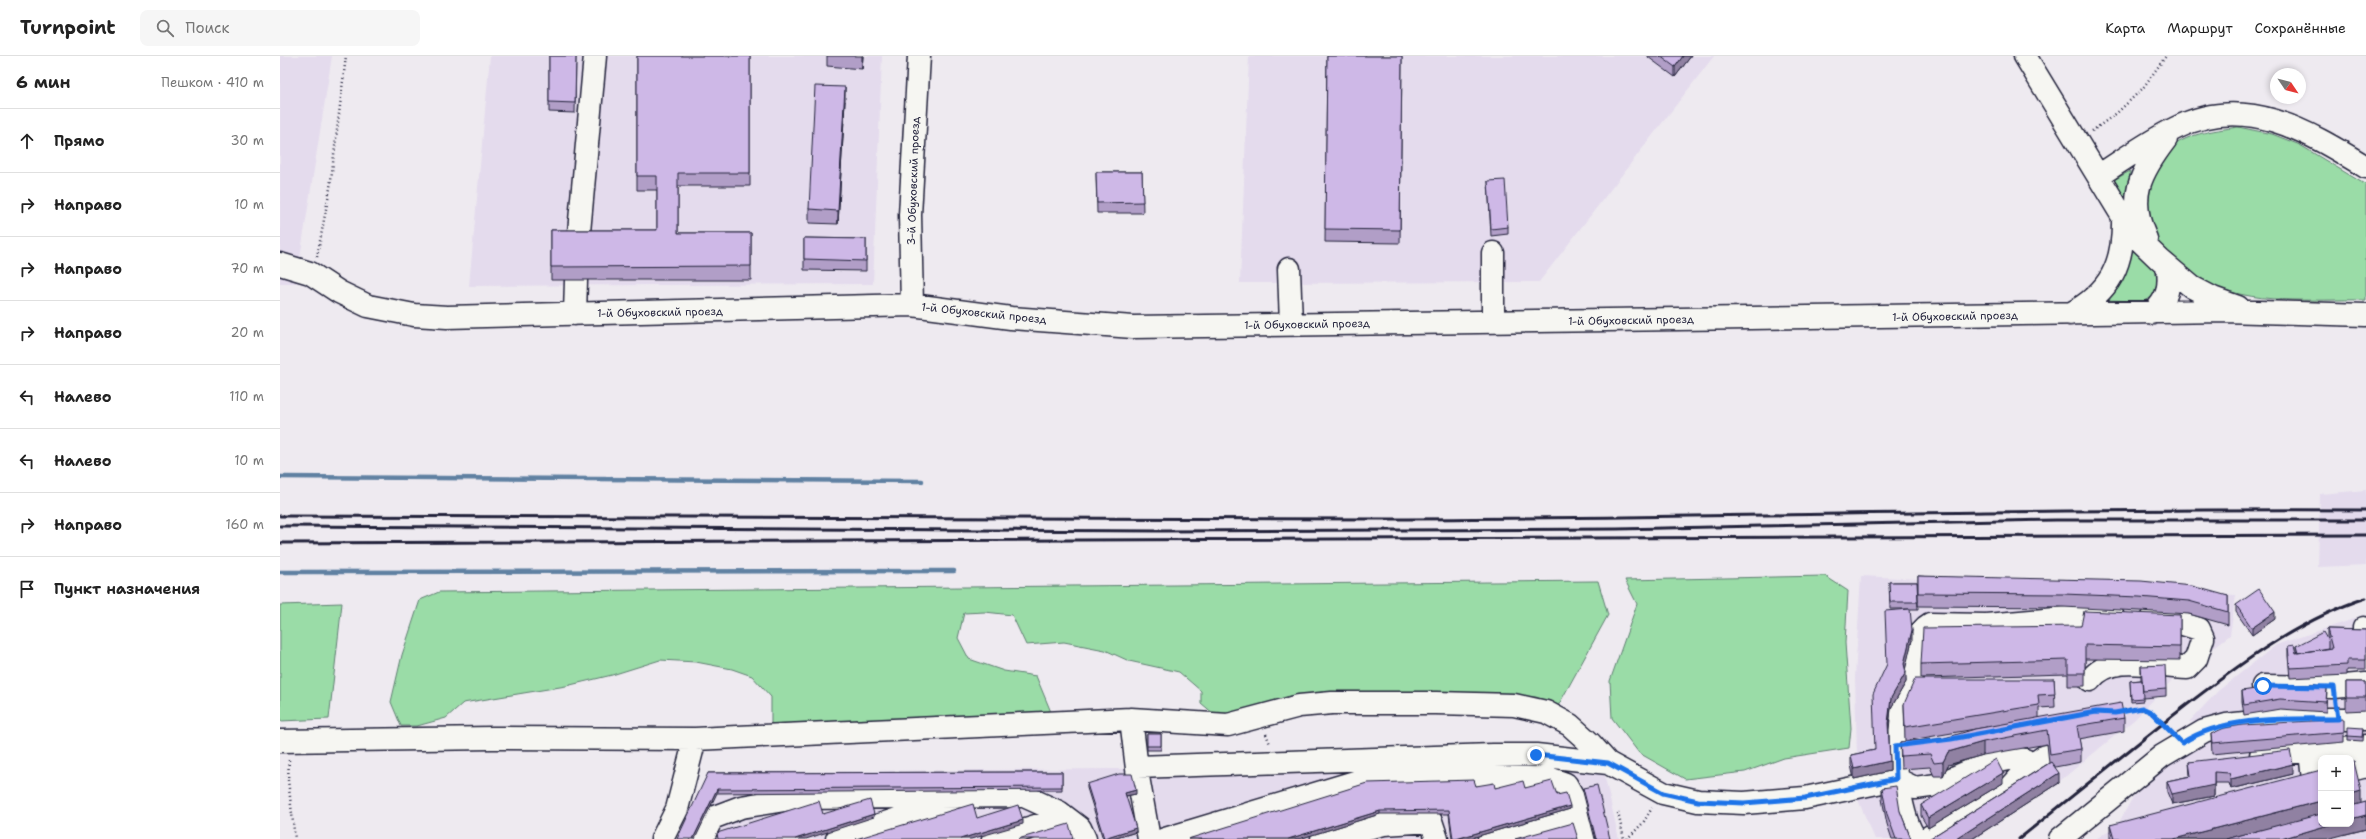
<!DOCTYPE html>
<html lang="ru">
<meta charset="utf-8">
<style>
body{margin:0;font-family:"Shantell Sans",sans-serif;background:#f6f6f6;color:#222}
.controls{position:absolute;right:12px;bottom:12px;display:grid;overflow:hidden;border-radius:8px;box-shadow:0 2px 6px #0003}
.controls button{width:36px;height:36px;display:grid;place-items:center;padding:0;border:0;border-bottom:1px solid #e0e0e0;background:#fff;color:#222;font:20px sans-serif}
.compass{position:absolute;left:1990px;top:12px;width:36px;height:36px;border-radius:50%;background:#fff;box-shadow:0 2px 6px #0003;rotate:125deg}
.stop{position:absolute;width:12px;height:12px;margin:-9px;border:3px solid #1a73e8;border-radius:50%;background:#fff}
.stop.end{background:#1a73e8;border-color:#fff;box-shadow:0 1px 4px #0008}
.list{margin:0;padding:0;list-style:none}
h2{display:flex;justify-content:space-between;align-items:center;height:52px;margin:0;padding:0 16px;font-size:17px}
h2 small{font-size:13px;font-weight:400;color:#767676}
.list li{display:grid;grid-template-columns:26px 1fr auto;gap:12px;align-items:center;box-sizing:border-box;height:64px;padding:0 16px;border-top:1px solid #e0e0e0}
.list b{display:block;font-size:15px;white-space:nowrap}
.list em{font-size:13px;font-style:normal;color:#767676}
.icon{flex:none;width:22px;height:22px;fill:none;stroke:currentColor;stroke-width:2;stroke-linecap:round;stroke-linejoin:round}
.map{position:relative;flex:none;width:2086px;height:783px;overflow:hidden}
header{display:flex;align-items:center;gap:24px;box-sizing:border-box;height:56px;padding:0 20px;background:#fff;border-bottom:1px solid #e0e0e0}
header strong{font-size:19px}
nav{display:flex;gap:22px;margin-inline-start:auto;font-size:14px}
.search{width:280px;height:36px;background:#f6f6f6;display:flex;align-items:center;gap:10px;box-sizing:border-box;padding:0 14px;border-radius:8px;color:#767676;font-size:15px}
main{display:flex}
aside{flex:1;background:#fff}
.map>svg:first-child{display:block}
.built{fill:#e4dbed;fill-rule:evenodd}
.green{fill:#9adca7;stroke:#5e7f71}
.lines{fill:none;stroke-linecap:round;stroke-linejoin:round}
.stream{stroke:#6081a2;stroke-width:4.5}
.minor-casing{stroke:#22223b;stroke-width:25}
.path{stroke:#22223b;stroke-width:2.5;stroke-dasharray:1 3;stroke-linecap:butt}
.minor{stroke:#f6f6f2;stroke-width:22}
.rail{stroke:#22223b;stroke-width:3}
.wall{fill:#b19ec7;stroke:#22223b}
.shaded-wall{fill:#9081a2;stroke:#22223b}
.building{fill:#ceb8e7;stroke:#22223b}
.route{stroke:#1a73e8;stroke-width:5}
.labels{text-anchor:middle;stroke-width:4;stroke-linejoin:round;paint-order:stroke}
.street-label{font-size:11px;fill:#22223b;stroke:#f6f6f2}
</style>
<header>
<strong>Turnpoint</strong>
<div class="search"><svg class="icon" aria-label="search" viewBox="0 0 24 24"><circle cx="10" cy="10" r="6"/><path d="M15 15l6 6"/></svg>Поиск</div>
<nav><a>Карта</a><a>Маршрут</a><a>Сохранённые</a></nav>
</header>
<main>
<aside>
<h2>6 мин<small>Пешком · 410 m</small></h2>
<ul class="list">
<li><svg class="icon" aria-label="ahead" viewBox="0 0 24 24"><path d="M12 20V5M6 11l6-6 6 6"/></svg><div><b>Прямо</b></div><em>30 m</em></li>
<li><svg class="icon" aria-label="right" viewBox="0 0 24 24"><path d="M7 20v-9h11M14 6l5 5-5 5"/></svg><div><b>Направо</b></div><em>10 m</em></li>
<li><svg class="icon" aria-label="right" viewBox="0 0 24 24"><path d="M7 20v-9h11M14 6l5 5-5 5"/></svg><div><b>Направо</b></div><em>70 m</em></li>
<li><svg class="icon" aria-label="right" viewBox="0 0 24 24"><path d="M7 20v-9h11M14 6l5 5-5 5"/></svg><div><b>Направо</b></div><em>20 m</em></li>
<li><svg class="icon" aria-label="left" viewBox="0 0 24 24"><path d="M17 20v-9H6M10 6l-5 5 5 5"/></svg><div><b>Налево</b></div><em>110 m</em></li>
<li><svg class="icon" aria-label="left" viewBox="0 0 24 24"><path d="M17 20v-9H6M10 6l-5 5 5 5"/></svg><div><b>Налево</b></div><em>10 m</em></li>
<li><svg class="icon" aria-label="right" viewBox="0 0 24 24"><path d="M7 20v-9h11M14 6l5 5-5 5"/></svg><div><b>Направо</b></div><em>160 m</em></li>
<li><svg class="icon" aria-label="arrive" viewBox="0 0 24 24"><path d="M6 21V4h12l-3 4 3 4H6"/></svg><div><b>Пункт назначения</b></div></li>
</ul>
</aside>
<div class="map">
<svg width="2086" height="783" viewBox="0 0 2086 783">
<rect width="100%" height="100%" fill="#eeeaf0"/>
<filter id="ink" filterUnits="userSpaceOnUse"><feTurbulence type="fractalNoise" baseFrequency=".025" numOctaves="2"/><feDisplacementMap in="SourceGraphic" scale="8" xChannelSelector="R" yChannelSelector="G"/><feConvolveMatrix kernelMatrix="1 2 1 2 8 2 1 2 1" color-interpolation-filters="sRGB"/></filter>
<g filter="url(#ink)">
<path class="built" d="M0,0H52L16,227H0Z
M210,0H602L593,228L189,230Z
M969,0H1434L1259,226L960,227Z
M2086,434V509L2038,511L2040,438Z
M1581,520L1956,539L1950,579L1894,622L1855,663L1780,725L1694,783H1595L1578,744L1575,621Z
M2086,559V659H2005L1909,666L1938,635L1996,589Z
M2086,670V783H1816L1838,768L1853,741L1901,694L1932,678ZM2041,702H2071V768H2041Z
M832,713H1323L1339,783H396L428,716Z"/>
<path class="green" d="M1958,71L1992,78L2020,89L2086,129V244C2032,243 1972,250 1922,225C1895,212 1865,180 1866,148C1866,142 1868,136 1869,130C1871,116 1873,105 1885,96C1906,77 1932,75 1958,71Z
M1850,115L1847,149L1832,125Z
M1849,187C1862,201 1881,212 1877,232C1875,239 1870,243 1864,245L1822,244Z
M1545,520L1568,535L1565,587L1571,672L1569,692L1504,702L1465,716L1405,723L1359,697L1332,662L1330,625L1357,548L1345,524Z
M1318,525L1328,559L1278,650L1256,641L1042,636L986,647L966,656L934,658L921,647V635L899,616L849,605L825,594L784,586L746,589L732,559L705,556L684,557L678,582L689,603L724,615L756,620L771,656L491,670V641L472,620L452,613L416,606L380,604L332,619L286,630L183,647L166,662L137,670H121L111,646L122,599L140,544L159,536Z
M62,547L49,663L0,665V549Z"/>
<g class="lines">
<path class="stream" d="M0,421L642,425
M0,516L674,515"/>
<g class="minor-casing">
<path id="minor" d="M1745,0L1854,179L1880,204L1912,231L1933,242L1958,251
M1818,120C1843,104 1869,85 1896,72C1965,37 2027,75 2086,111
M1866,183C1847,141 1860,117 1886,83
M298,187L315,0
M1213,197V265
M0,208L30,217L59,236L88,250L134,259L167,261L632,249L731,262L853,271L1944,255L2086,259
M1009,213L1011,268
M632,249L630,159L639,0
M1873,257C1888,243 1890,231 1888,212
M295,258L296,224
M1790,258C1830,236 1844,209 1843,163
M2084,572L2086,574
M1810,624C1832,595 1876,612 1907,612L1916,603L1923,582L1919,573L1893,565L1871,563
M1983,630L2054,631L2086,628
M851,663L858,721L869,783
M0,685L212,682L415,683L851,663L948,669L1019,650L1052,647H1156L1234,649L1266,656L1290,669L1311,688L1328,707L1383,737L1418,745L1464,747L1525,742L1616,723L1635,732L1657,729L1708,707L1735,702L1745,704L1750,710
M2030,695L2033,724
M1981,699L2086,690
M857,711L1213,699H1256L1328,707
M2071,714L2086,710
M382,783L397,753L415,683
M422,783L432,762L461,751L517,742L744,740L779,756L800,772L805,783
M557,783L669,746
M713,783L785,761
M885,783L1088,722L1113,719L1269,722L1286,728L1296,746L1305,783
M1042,783L1104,768L1151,765L1157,783
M1209,783L1299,758
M1638,783C1620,772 1613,693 1614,672C1616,655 1627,640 1631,623C1635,605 1632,578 1650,568L1706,569L1798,561H1833
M1646,783L1731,731L1750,710L1765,700
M1780,783L1882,700L1924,675L1946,669L2001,663H2086"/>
</g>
<path class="path" d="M1812,75L1837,57L1863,32L1886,0
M37,201L50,132L66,0
M1841,655C1864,648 1876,658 1891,675
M986,678L990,688
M9,704L8,724L15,783
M1338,757L1344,783
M1347,783L1363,767L1372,752"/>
<use href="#minor" class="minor"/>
<path class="rail" d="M0,460C370,458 741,465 1111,463C1436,462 1761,452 2086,454
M0,470L882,475L1337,473L1776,464H2086
M0,487L2086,479
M1739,783C1791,741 1843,699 1895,658C1953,613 2015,565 2086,542"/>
</g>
<path class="wall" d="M269,0H296L295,57L269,56Z
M357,0H470V130H398V177H471V224H271V174H377V134H357Z
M547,0H583L582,13L547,10Z
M1047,0H1122L1120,187L1045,186Z
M1368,0H1411L1395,21L1368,1Z
M565,45L558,168L529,167V153Z
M816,116H862L863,157H817Z
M1208,125L1228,171V178L1211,180Z
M524,182L586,183V215L524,214Z
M1638,520L1948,540V569L1909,558L1859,555L1783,551L1638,550Z
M1609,526H1637L1638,553H1610Z
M1956,549L1995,563L1972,579L1956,556Z
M1900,559V604L1805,603V630H1788V618L1641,622V608L1801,570Z
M2047,573L2086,574V614H2067V619L2010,622L2008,600V590L2016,597V590L2047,584Z
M1632,584L1625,613L1626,626L1611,652L1609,674L1610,715L1574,723L1571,709V699L1595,694Z
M1861,610L1886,633V640L1863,642V645L1851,646L1850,625L1861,624Z
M1774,623L1775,651L1759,652V662H1844V675L1799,683L1801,693V706L1775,711L1779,727L1692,783H1649L1769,707L1767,688L1703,699L1668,709L1663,720H1654L1650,711L1621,713L1620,686L1662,683L1707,671L1625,685L1624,648Z
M2066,626H2086V654L2066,655Z
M2047,632L2046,656L2000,653L1964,659L1962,645V635Z
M2083,672L2082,685L2068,684V680Z
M2064,676V686L1932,698L1931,678Z
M867,678H881V694H867Z
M1909,706L2013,718L1951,733L1949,727H1934V740L1892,748L1887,736V725L1910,720Z
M782,716V734L437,737L428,717Z
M1723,727L1648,772L1641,760V749Z
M807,728L856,738L846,740L856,776L833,783H823L807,732Z
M1196,730L1215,732H1245L1277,739L1290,753L1188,783H1172L1169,758H1100L1019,783H908Z
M1303,732L1330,783H1315L1303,736Z
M1602,732L1620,755L1631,783H1612L1607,768L1602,743Z
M2086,746V773L2066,778L1946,783H1830V769L2081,748Z"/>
<path class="shaded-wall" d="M582,0H583L582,13Z
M1403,0H1411L1395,21V11Z
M565,31V45L558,168V155Z
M1995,556V563L1972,579V572Z
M1632,574V584L1624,619V608Z
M1626,616V626L1611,652L1608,677V667L1611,642Z
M1703,686V699L1668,709L1663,720V706L1668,696Z
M1610,705V715L1574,723V713Z
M2013,708V718L1951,733V723Z
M1934,716V740L1892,748V738Z
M1723,717V727L1648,772V762Z
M1779,717V727L1692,783H1676Z
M437,733V737L415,783H413Z
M856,734V738L845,740V737Z
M2081,735V748L2071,751V738Z
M2041,745V759L1946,783H1894Z
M1290,750V753L1188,783H1176Z
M1100,755V758L1019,783H1008Z
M594,758V761L526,783H515Z
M2086,759V773L2066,778L2047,783H2001L2052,768H2071V763Z
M743,764V768L691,783H680Z
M856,772V776L833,783H824V782Z"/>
<path class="building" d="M269,0H296L295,47L269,46Z
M357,0H470V117H398V177H471V210L271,211V174H377V120H357Z
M1047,0H1122L1120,174L1045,173Z
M1380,0H1403L1395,11Z
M535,30L565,31L558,155L529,153Z
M816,116H862L863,146L817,147Z
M1225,124L1228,171L1211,173L1208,125Z
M524,182L586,183V205L524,203Z
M1638,520L1861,525L1912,530L1948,540V556L1909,545L1859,541L1783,538L1638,537Z
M1609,526H1637L1638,546H1610Z
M1979,533L1995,556L1972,572L1956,549Z
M1630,553L1632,574L1624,608L1626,616L1611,642L1608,667L1610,705L1574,713L1571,699L1595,694L1593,638L1607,608L1605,555Z
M1804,555L1900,559V591L1805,589V617H1788V604L1641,608L1643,572L1801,570Z
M2047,573L2086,574V604H2067V609L2010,612L2008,590L2014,589L2016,597L2052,592Z
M2043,576L2048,585V592L2018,597L2016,590Z
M1885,609L1886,633L1863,635L1861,610Z
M1635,623H1774L1775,638L1758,639L1759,649L1625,671L1624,648Z
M1862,624L1863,642L1851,643L1850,625Z
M2066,626H2086V641H2066Z
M2035,629L2047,632L2046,646L2000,643L1964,649L1962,635L1995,630Z
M1841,647L1844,662L1797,670L1801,693L1770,698L1767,674L1703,686L1668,696L1663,706L1654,707L1650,698L1621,700L1620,686L1662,683L1695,673Z
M2064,663V676L1932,687L1931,678L1944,672L1962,669Z
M2068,671L2083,672L2082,681L2068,680Z
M867,678H881V690H867Z
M2010,694L2013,708L1951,723L1949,717L1934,716V729L1892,738L1887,725L1911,720L1909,706Z
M1716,703L1723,717L1648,762L1641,749Z
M1771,706L1779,717L1676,783H1649Z
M2071,706H2074L2081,735L2071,738Z
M2041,714V745L1894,783H1834L1830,769Z
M782,716V731L437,733L413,783H397L428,717Z
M839,718H852L856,734L845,737L856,772L824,782L807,728Z
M1194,724L1196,730L1214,727L1215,732L1243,725L1245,732L1272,725L1277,739L1286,737L1290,750L1176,783H1173L1169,754L1100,755L1008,783H908L1087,727Z
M1317,729L1330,783H1316L1303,732Z
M1616,730L1620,755L1631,783H1616L1607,758L1602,732Z
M590,744L594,758L515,783H438L437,777L539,745L543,758Z
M2086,746V759L2071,763V750Z
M693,748L697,762L738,749L743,764L680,783H576Z
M2041,758V768H2052L2001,783H1946Z
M1293,767L1298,783H1235Z
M789,768L793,783H738Z"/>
</g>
<g class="lines" filter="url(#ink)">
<path class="route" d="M1256,699L1328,707L1383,737L1418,745L1464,747L1525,742L1616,723L1615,690L1671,683L1816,656L1835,657L1862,652L1871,656L1902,687C1944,659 2010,663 2058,663L2054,631L1983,630"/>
</g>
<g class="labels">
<g class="street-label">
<text transform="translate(633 125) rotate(-88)" y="4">3-й Обуховский проезд</text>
<text transform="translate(380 256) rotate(-1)" y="4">1-й Обуховский проезд</text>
<text transform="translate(704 257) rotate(6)" y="4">1-й Обуховский проезд</text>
<text transform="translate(1675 260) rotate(-1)" y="4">1-й Обуховский проезд</text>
<text transform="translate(1351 264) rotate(-1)" y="4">1-й Обуховский проезд</text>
<text transform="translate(1027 268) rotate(-1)" y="4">1-й Обуховский проезд</text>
</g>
</g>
</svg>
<div class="controls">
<button>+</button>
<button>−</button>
</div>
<svg class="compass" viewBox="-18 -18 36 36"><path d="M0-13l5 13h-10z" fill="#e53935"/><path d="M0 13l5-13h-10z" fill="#767676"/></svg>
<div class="stop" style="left:1983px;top:630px"></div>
<div class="stop end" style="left:1256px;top:699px"></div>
</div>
</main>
